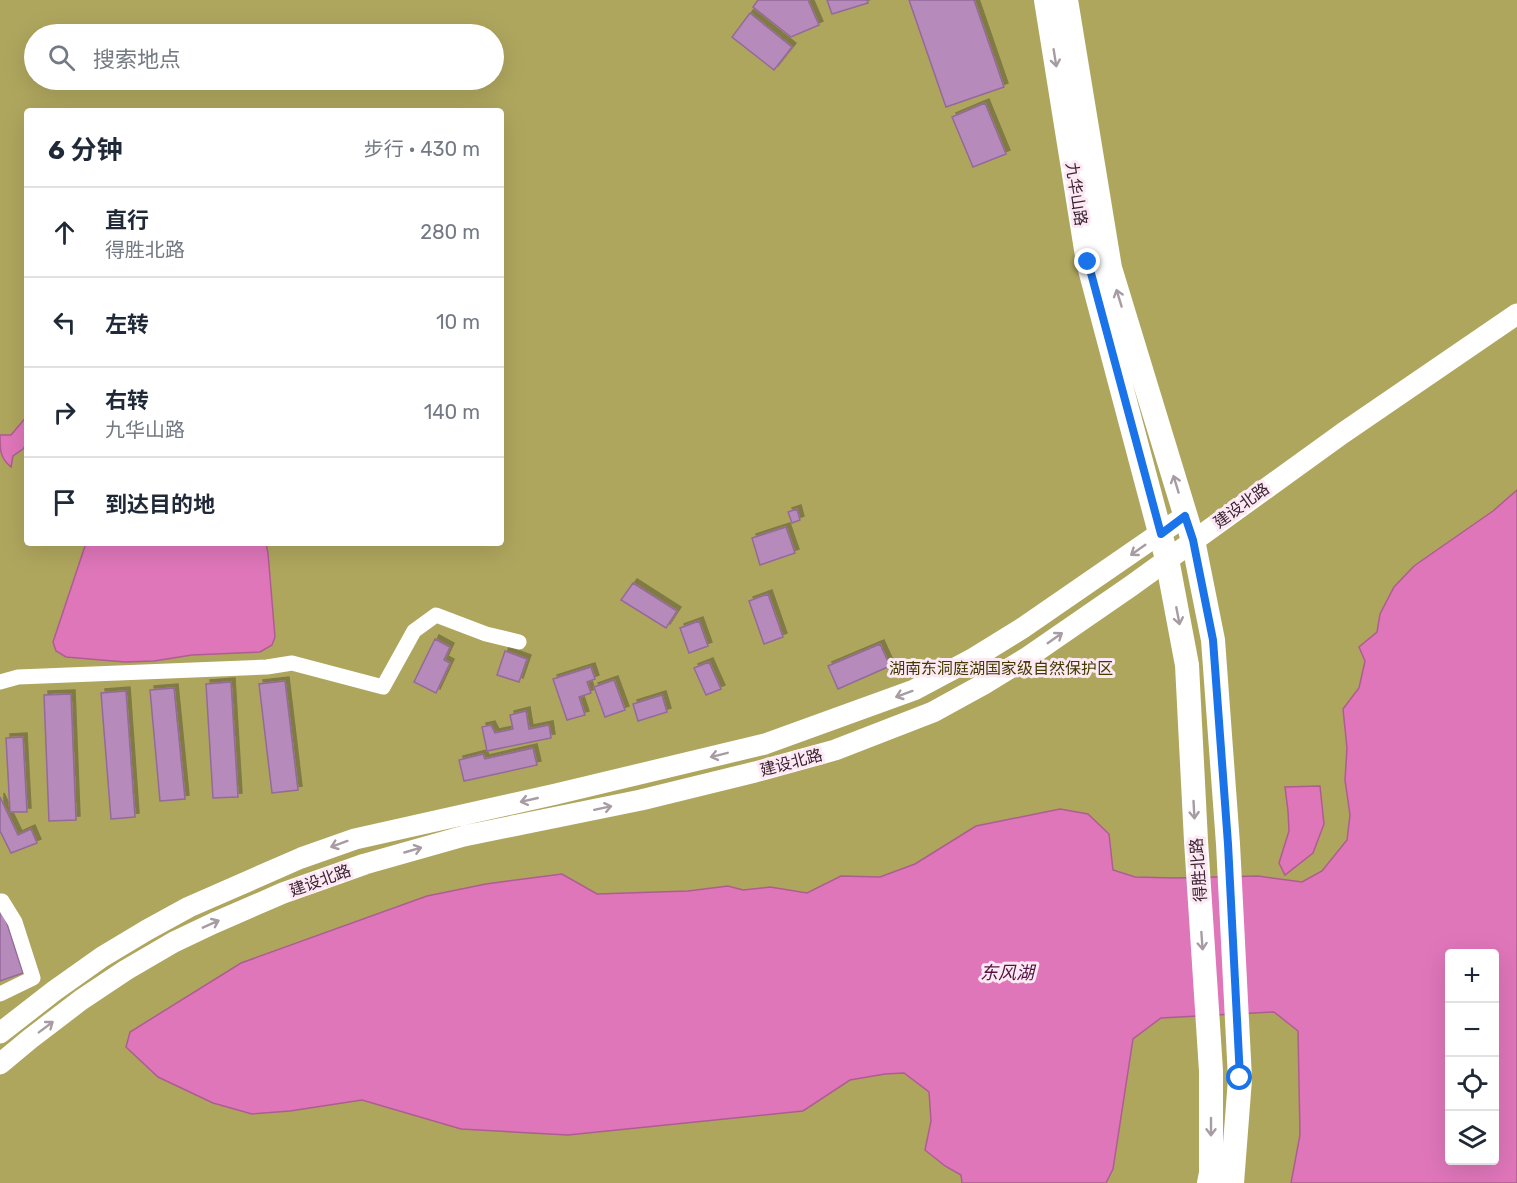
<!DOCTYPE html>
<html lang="zh">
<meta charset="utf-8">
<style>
body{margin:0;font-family:Rubik,"Noto Sans SC",sans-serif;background:#f6f6f7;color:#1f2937}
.controls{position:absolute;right:18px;bottom:18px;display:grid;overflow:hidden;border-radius:6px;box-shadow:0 6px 24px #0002}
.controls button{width:54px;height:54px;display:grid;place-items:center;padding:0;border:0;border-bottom:2px solid #e0e1e3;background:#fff;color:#1f2937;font:30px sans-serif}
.stop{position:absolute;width:18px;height:18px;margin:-14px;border:4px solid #1a73e8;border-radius:50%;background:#fff}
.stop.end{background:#1a73e8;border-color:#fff;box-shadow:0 2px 6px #0008}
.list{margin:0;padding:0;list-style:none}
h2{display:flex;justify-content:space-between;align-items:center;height:78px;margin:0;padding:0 24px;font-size:26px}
h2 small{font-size:20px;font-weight:400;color:#747a83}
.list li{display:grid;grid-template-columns:39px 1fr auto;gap:18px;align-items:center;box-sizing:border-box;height:90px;padding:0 24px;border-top:2px solid #e0e1e3}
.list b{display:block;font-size:22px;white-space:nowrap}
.list p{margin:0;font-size:20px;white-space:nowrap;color:#747a83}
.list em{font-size:20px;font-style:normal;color:#747a83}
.icon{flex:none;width:33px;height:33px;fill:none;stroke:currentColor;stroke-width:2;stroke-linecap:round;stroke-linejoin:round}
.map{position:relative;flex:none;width:1517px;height:1183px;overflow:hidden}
.search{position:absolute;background:#fff;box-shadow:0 6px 24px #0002;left:24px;top:24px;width:480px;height:66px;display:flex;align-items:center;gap:15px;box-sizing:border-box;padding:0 21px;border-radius:33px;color:#747a83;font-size:22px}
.panel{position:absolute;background:#fff;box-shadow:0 6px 24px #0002;left:24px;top:108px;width:480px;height:438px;border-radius:6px}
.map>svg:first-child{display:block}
.green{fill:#afa65e;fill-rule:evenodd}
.water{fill:#df76ba;stroke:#ae5d91;stroke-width:1.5;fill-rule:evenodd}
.building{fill:#b68bbc;stroke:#946a99;stroke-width:1.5;filter:url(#shadow)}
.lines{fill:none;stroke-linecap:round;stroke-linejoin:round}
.street{stroke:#fff;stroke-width:15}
.secondary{stroke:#fff;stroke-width:21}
.primary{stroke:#fff;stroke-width:24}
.oneway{stroke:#a79ca3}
.route{stroke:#1a73e8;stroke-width:8}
.labels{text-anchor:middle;stroke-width:6;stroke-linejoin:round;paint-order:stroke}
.street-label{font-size:16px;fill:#3b2432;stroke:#fde9f4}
.park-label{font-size:16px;fill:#423b00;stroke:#fde9f4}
.water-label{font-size:18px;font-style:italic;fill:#531240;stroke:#fde9f4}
</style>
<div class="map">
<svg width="1517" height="1183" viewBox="0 0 1517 1183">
<defs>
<filter id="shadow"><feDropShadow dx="4" dy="-4" stdDeviation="0" flood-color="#0004"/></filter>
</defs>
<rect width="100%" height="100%" fill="#f7b9de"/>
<path class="green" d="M0,0H1517V1183H0ZM34,34H494V80H34ZM27,111H501V543H27ZM1450,954H1494V1160H1450Z"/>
<path class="water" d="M27,416V442L23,449L13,456L11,467C0,458 0,451 0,435H11Z
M1517,490V1183H1291L1300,1135L1298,1031L1274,1012L1161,1018L1133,1039L1113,1169L1106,1183H962L961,1175L945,1166L925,1150L931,1121L929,1092L904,1073L885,1074L850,1080L803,1111L568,1135L461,1129L362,1100L290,1111L252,1114L213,1103L158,1077L126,1047L130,1032L241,963L427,896L486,884L562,874L597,894L688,891L728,886L743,890L770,887L807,893L841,876L880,877L915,864L976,826L1060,809L1088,814L1109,834L1113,870L1135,877L1175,878L1258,876L1302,882L1322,871L1347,840L1350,815L1345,780L1347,748L1343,709L1359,688L1365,661L1359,647L1377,632L1380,614L1394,587L1414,566L1493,511ZM1450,954H1494V1160H1450Z
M86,543H266L268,553L275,637L272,645L260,652L192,655L154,661L125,662L66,657L56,651L53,642Z
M1320,786L1324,824L1313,853L1285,875L1279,863L1289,831L1288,811L1285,787Z"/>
<path class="building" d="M758,0H808L819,25L791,37L753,7Z
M827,0H867L868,3L832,14Z
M909,0H974L1004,87L946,107Z
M750,13L792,47L774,70L732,37Z
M985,103L1006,154L973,167L952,117Z
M797,509L800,520L792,523L788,512Z
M786,527L795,553L760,565L752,538Z
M633,583L677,611L666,628L621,600Z
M768,594L783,637L764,644L749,601Z
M699,621L708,646L689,653L680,628Z
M435,639L450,647L444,660L450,663L436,693L414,682Z
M880,644L890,666L838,689L828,666Z
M505,651L527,659L519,682L497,675Z
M709,662L721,689L706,695L694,668Z
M591,667L595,679L587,682L591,693L579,697L585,715L567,720L553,679Z
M614,680L625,710L605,717L594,687Z
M285,681L298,790L272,793L259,684Z
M231,682L238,797L213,798L206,684Z
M174,688L185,799L160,801L150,690Z
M126,691L135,817L111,819L101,693Z
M71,694L76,820L49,821L44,695Z
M662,695L667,712L638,721L633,704Z
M526,711L529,729L549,725L551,738L487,751L482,727L491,725L495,733L513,729L510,715Z
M23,737L27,812H10L6,738Z
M533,748L537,765L464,781L459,760L483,754L485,759Z
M0,797L18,835L31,829L37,843L11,853L0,831Z
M2,908L23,973L0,981V909Z"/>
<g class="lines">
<path class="street" d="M0,682L18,677L267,667L292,663L383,687L414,631L436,615L486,634L519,642
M0,901H2L15,922L33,978L0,994"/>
<path class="secondary" d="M0,1033L54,991L102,957L147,930L189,907L301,858L355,839L556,794L765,744L914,690L974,658L1021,629L1185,516
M0,1064L30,1039L81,1000L126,970L174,942L214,923L283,893L365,864L464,836L641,800L755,772L835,750L933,712L984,684L1028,657L1131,586L1343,433L1517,314"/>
<path class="primary" d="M1046,0L1088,262L1167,559L1187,665L1196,841L1211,1071V1173L1209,1183
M1066,0L1110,268L1193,540L1213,640L1228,844L1240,1079L1232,1183"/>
</g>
<defs><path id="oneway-shaft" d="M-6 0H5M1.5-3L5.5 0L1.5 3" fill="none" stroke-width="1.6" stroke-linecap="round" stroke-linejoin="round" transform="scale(1.5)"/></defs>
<g class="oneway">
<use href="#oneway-shaft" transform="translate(1055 58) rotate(81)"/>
<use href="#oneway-shaft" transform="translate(1119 298) rotate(-107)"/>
<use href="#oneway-shaft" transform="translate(1176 484) rotate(-107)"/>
<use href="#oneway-shaft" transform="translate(1138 550) rotate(145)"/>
<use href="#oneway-shaft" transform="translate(1178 616) rotate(79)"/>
<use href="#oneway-shaft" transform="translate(1055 638) rotate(-35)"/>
<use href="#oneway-shaft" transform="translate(904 694) rotate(160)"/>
<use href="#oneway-shaft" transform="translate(719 755) rotate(166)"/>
<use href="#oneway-shaft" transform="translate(529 800) rotate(167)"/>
<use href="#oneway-shaft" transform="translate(603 808) rotate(-12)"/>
<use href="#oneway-shaft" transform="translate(1194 810) rotate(87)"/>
<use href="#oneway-shaft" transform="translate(339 844) rotate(160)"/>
<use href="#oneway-shaft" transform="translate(413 850) rotate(-16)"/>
<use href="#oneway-shaft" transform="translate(211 924) rotate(-24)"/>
<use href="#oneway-shaft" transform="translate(1202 941) rotate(86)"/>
<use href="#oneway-shaft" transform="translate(46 1027) rotate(-37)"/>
<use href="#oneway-shaft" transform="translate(1211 1127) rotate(90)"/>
</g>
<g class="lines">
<path class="route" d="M1088,262L1161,534L1185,516L1193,540L1213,640L1228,844L1240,1078"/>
</g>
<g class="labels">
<g class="street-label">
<text transform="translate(1077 194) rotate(81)" y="6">九华山路</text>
<text transform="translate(1241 505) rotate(-36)" y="6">建设北路</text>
<text transform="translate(791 762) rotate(-15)" y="6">建设北路</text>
<text transform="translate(1198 870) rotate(-94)" y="6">得胜北路</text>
<text transform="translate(320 880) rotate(-20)" y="6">建设北路</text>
</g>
<g class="park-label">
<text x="1001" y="674">湖南东洞庭湖国家级自然保护区</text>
</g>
<g class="water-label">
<text x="1007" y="979">东风湖</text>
</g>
</g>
</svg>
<div class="controls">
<button>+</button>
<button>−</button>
<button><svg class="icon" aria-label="locate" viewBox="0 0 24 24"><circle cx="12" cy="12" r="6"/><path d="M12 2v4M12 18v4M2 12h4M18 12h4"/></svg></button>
<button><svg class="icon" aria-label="layers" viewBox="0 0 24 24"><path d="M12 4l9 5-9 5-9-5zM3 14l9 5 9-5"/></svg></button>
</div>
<div class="stop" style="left:1240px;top:1078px"></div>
<div class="stop end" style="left:1088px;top:262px"></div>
<div class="search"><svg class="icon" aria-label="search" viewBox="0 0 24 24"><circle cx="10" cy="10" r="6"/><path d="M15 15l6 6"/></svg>搜索地点</div>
<section class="panel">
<h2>6 分钟<small>步行 · 430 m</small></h2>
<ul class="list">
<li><svg class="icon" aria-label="ahead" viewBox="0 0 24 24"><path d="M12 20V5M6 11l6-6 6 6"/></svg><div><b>直行</b><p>得胜北路</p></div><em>280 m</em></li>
<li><svg class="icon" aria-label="left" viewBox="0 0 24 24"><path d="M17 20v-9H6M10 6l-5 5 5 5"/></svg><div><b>左转</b></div><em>10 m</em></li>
<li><svg class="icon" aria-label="right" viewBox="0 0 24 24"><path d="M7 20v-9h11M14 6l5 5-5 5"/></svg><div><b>右转</b><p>九华山路</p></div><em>140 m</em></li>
<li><svg class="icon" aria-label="arrive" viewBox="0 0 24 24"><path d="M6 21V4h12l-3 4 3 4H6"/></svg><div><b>到达目的地</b></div></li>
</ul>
</section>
</div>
